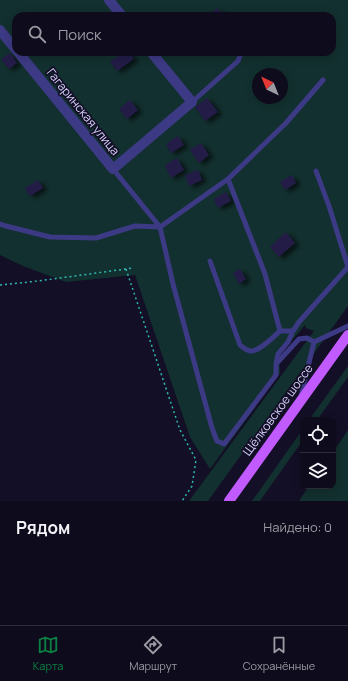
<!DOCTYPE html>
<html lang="ru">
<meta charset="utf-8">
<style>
body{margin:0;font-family:Manrope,sans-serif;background:#171425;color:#f1f3f6}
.controls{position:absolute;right:12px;bottom:12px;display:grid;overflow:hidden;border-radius:8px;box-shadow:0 2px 10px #0003}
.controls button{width:36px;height:36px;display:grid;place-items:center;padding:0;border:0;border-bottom:1px solid #2e2b3b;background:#0e0b1c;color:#f1f3f6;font:20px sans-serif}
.compass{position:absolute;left:252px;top:68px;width:36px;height:36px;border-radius:50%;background:#0e0b1c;box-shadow:0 2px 10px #0003;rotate:317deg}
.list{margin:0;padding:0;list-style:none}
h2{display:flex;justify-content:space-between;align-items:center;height:52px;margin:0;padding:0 16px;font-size:17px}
h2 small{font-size:13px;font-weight:400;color:#9b9ba3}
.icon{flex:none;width:22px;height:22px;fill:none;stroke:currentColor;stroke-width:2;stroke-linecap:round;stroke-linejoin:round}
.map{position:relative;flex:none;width:348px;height:501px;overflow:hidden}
.search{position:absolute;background:#0e0b1c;box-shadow:0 2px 10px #0003;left:12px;right:12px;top:12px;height:44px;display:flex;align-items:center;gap:10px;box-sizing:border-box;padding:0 14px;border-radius:12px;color:#9b9ba3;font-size:15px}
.sheet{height:124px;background:#0e0b1c}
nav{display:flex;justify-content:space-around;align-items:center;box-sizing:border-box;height:56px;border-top:1px solid #2e2b3b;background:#0e0b1c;font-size:11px;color:#9b9ba3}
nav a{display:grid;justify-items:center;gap:2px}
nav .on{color:#0b8043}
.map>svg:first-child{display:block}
.green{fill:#12302f;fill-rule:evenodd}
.building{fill:#241b47;filter:url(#shadow)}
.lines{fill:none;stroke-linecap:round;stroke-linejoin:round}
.path{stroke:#2fb8b0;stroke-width:1.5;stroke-dasharray:2 3;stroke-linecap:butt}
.lane{stroke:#3d3a85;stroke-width:5}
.street{stroke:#3d3a85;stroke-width:10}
.primary{stroke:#c25bff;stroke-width:10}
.labels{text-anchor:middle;stroke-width:3.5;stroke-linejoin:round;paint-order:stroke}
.street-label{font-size:12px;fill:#d9d4ff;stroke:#130f26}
</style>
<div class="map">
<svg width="348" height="501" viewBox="0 0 348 501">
<defs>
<filter id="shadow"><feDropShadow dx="4.5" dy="2.5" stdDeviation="2" flood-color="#0009"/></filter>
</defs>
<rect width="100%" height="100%" fill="#130f26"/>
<path class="green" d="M0,0H348V306L208,501H189L314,331L306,328L305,325L279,356L280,373L210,469L190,437L135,275L66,282L23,266L0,255ZM16,16H332V52H16ZM258,74H282V98H258Z
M348,366V377L317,420H309Z
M303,429V440L260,501H252Z
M348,430V501H299L309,486H333V452Z"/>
<path class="building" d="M217,8L224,16H208Z
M124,52H129L134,59L117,71L110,62Z
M10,53L17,63L9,69L1,59Z
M207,98L218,112L205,121L195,107Z
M130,100L138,110L127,119L119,109Z
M178,136L184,145L171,153L166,144Z
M201,143L209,155L199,163L190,150Z
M177,158L184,170L171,178L165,165Z
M198,170L202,180L189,186L185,175Z
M292,175L296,183L285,190L280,182Z
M38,180L43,188L30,196L25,188Z
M226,192L231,201L218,208L214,199Z
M286,232L295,243L279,257L270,247Z
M240,269L246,279L239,284L233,273Z"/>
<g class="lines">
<path class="path" d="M126,269L180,430L196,460L192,486L182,501
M0,285L38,281L133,268"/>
<path class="lane" d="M192,102L238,61L240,56L239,52
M113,169L160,227L173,284L212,428L217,441L224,444L276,375V364L299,339L307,338L314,342L301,396
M316,171L329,206L348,267
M0,224L6,226L50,237L96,238L135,226L160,227L228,179L286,123L323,80
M210,261L240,345C244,348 247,351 251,351C260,351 274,336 280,331L265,274L228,179
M280,331H293
M314,342L348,326
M276,364L278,354L288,342L293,331L299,322L348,267"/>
<path class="street" d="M109,0L122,16
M0,30L16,50
M18,52L113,169L192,102L151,52"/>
<path class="primary" d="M229,501L348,335"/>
</g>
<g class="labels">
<g class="street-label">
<text transform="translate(83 112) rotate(51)" y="4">Гагаринская улица</text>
<text transform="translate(278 410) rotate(-54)" y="4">Щёлковское шоссе</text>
</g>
</g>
</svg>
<div class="controls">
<button><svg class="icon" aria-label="locate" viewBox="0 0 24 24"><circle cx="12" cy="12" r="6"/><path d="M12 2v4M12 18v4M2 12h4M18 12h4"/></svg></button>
<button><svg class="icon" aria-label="layers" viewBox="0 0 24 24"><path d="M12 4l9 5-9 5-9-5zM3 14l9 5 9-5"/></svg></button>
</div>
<svg class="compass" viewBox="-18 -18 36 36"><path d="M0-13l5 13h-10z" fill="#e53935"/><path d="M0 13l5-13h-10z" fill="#9b9ba3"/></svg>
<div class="search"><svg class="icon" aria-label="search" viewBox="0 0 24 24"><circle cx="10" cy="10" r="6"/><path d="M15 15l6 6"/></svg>Поиск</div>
</div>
<section class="sheet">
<h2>Рядом<small>Найдено: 0</small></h2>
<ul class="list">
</ul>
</section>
<nav>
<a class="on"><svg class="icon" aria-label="map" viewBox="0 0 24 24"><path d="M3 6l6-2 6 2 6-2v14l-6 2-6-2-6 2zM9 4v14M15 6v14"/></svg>Карта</a>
<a><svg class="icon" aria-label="directions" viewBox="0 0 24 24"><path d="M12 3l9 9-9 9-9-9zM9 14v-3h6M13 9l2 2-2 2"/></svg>Маршрут</a>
<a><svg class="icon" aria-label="saved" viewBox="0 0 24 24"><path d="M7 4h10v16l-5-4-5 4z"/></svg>Сохранённые</a>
</nav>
